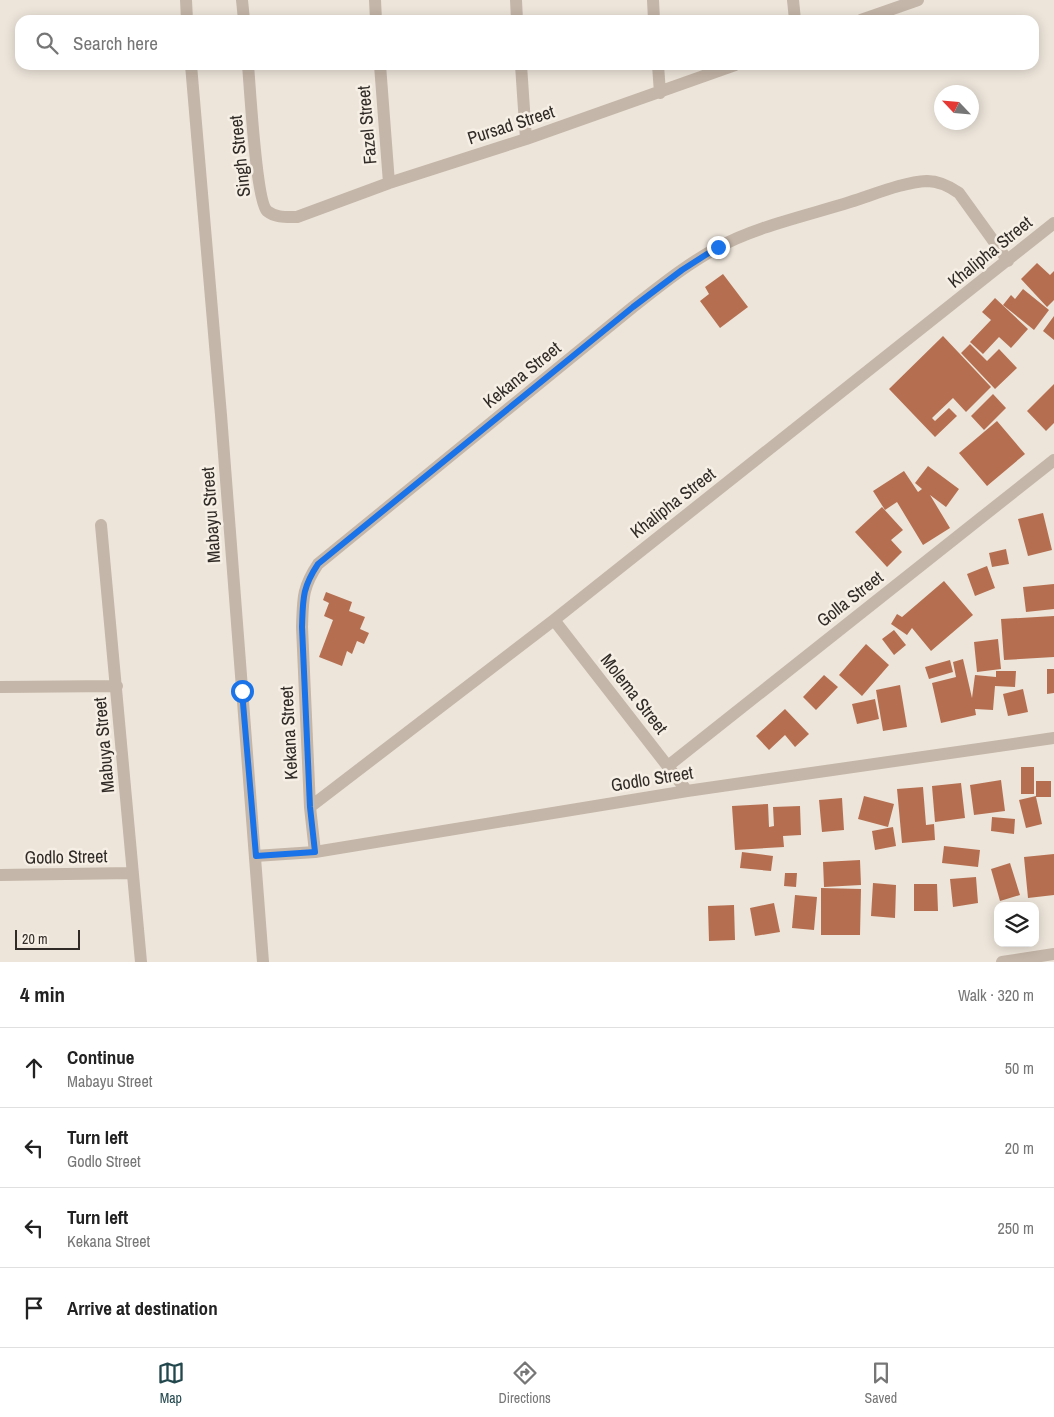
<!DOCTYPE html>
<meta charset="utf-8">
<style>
body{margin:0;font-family:"Archivo Narrow",sans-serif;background:#f6f6f6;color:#222}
.controls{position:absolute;right:15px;bottom:15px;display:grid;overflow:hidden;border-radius:10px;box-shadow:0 2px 12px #0003}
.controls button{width:45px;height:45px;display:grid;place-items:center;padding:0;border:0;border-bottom:1px solid #e0e0e0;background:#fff;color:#222;font:25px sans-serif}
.compass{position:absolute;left:934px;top:85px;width:45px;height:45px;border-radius:50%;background:#fff;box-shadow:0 2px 12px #0003;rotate:296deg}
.scale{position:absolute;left:15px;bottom:12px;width:65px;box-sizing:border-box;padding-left:5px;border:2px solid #312b27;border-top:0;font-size:14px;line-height:18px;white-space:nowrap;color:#312b27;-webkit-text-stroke:4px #f6efe5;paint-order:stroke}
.stop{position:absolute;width:15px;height:15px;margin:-11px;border:4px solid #1a73e8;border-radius:50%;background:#fff}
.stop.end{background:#1a73e8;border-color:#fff;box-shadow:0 1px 5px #0008}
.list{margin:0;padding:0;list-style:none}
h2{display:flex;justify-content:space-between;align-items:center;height:65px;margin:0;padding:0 20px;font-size:21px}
h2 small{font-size:16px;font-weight:400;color:#767676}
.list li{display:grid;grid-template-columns:32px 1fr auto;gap:15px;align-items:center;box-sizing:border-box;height:80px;padding:0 20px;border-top:1px solid #e0e0e0}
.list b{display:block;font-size:19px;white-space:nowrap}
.list p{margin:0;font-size:16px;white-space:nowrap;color:#767676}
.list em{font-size:16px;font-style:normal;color:#767676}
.icon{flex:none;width:28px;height:28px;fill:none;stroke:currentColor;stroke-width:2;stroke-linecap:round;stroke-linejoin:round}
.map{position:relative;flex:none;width:1054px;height:962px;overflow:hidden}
.search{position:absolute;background:#fff;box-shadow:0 2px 12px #0003;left:15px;right:15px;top:15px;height:55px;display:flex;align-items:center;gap:12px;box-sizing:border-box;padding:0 18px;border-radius:15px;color:#767676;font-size:19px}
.sheet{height:385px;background:#fff}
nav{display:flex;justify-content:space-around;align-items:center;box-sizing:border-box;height:70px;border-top:1px solid #e0e0e0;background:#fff;font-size:14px;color:#767676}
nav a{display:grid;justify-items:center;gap:2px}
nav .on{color:#22474d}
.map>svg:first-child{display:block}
.building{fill:#b56f50}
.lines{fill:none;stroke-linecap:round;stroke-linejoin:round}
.minor{stroke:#c4b6a8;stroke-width:12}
.tertiary{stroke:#c4b6a8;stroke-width:12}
.route{stroke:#1a73e8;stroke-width:6}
.labels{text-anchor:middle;stroke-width:5;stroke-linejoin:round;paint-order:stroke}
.street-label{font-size:18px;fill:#312b27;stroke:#f6efe5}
</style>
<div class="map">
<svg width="1054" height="962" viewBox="0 0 1054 962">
<rect width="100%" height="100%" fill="#ede5da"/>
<path class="building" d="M1037,263L1050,275L1054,271V300L1047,307L1021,279Z
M723,274L748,307L720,328L700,301L709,294L705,287Z
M1023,289L1049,310L1034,330L1003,305L1011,295L1015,299Z
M995,298L1028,329L1011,348L999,337L983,354L970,342L991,320L982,312Z
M1054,316V340L1043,331Z
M943,336L991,387L966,412L953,398L932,418L935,421L949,408L957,416L935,437L889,389Z
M970,344L987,361L999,349L1017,368L995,389L961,353Z
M1054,384V423L1046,431L1027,411Z
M993,394L1006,408L984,430L971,416Z
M997,421L1025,454L987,486L959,453Z
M928,466L959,489L946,507L930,495L950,528L923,545L897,502L885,510L873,491L904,471L918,492L922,489L915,483Z
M882,507L903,530L891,540L902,552L887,567L855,532Z
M1043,513L1052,550L1028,556L1018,519Z
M1006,549L1009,564L992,567L989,553Z
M987,566L995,588L975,596L967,574Z
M944,581L973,615L931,651L912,628L907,635L891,624L897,614L902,617Z
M1054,584V609L1026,612L1023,587Z
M326,592L352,602L349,611L365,617L360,629L369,633L364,644L357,641L352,654L347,651L342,666L319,657L333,620L324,616L329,603L323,600Z
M1054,616V657L1004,660L1001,619Z
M894,630L906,645L894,655L882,639Z
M998,639L1001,669L977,672L974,642Z
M866,644L889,665L862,696L839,675Z
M963,659L972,698L975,675L996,677V671H1016L1015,687L995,686L993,710L975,709L976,715L941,723L932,683L956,677L953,662Z
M950,660L953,672L929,679L925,667Z
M1047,669H1054V693L1047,694Z
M824,675L838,687L816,710L803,697Z
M900,685L907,727L883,731L876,690Z
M1023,689L1028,712L1008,716L1003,694Z
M875,699L879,719L857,724L852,704Z
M785,709L809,734L795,747L785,735L769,750L756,736Z
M1021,767H1034V794H1021Z
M1001,780L1005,811L974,815L970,785Z
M1036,781H1051V797H1036L1042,824L1026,828L1019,800L1036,796Z
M961,783L965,818L935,822L932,786Z
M923,787L926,825L934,824L935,840L902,843L897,789Z
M864,796L894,804L888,827L858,819Z
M842,798L844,830L822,832L819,800Z
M768,804L769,827L774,826L773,807L800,806L801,835L783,836L784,847L735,850L732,806Z
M992,817L1015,819L1014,834L991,831Z
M893,827L896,846L875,850L872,831Z
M944,846L980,850L978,867L942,863Z
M742,852L773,856L771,871L740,868Z
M1054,854V895L1028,898L1024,857Z
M860,860L861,885L824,887L823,862Z
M1010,863L1020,895L1000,901L991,869Z
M785,873H797L796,887L784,886Z
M976,877L978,903L953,907L950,879Z
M873,883L896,885L895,918L871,916Z
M914,884H937L938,911H914Z
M821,888L861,889L860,935H821Z
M795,895L817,897L814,930L792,928Z
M774,903L780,932L755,936L750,908Z
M734,905L735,940L709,941L708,906Z"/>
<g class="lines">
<path class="minor" d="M242,0L244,20
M375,0L376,20
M516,0L517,20
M653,0L654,20
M793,0L795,20
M861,20L918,0
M248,65C250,87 256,200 267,211C276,218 286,217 297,217L389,183L526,139L735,65
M380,65L389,183
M521,65L526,139
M658,65L660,93
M101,525L141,962
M554,620L687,791
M0,687L117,686
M668,766L1054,460
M310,807L554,620L1054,223
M315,852L310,807L302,627C303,599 302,588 318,564L633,307C660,286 687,264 717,248C754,227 809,215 850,202C873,195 903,182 927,181C939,181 949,186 959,193L1008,261
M255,856L315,852L687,791L1054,738
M0,875L132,873"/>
<path class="tertiary" d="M186,0L187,20
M191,65L221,415L263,962
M1002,962L1054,954"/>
</g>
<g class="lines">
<path class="route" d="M242,691L256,856L315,852L310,807L302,627C303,599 302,588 318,564L633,307L682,270L718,247"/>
</g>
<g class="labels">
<g class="street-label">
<text transform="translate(367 125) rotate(-95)" y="6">Fazel Street</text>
<text transform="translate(511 125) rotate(-18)" y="6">Pursad Street</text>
<text transform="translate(240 156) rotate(-96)" y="6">Singh Street</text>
<text transform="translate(990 252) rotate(-39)" y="6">Khalipha Street</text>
<text transform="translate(522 375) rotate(-39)" y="6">Kekana Street</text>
<text transform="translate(673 503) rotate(-38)" y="6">Khalipha Street</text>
<text transform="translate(211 515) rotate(-94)" y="6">Mabayu Street</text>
<text transform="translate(850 599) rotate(-38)" y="6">Golla Street</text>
<text transform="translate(634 694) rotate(52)" y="6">Molema Street</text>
<text transform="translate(289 733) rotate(-93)" y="6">Kekana Street</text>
<text transform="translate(104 745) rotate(-95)" y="6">Mabuya Street</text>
<text transform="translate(652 779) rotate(-9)" y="6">Godlo Street</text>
<text transform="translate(66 857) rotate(-1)" y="6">Godlo Street</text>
</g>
</g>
</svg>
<div class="controls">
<button><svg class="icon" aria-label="layers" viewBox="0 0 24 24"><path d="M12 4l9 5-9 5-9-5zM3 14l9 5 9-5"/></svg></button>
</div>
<svg class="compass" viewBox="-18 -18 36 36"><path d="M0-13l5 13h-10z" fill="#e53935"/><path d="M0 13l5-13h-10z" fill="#767676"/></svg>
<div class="scale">20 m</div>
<div class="stop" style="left:242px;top:691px"></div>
<div class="stop end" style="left:718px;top:247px"></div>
<div class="search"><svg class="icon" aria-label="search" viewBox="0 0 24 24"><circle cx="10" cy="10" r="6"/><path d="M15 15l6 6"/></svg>Search here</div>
</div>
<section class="sheet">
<h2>4 min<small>Walk · 320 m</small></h2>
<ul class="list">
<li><svg class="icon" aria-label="ahead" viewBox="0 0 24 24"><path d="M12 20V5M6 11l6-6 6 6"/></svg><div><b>Continue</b><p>Mabayu Street</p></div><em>50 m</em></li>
<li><svg class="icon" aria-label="left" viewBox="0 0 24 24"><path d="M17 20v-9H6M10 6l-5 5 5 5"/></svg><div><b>Turn left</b><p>Godlo Street</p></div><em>20 m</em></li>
<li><svg class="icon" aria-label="left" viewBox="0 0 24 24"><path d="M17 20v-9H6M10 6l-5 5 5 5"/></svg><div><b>Turn left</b><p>Kekana Street</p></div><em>250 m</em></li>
<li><svg class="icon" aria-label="arrive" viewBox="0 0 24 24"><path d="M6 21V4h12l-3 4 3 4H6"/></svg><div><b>Arrive at destination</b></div></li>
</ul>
</section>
<nav>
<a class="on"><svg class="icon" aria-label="map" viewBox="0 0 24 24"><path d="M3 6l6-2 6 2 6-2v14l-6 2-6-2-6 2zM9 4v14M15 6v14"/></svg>Map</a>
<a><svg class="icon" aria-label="directions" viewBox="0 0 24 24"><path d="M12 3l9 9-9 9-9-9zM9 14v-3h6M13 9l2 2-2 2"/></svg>Directions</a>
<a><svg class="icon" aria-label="saved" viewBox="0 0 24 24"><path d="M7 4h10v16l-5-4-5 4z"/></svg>Saved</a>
</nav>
